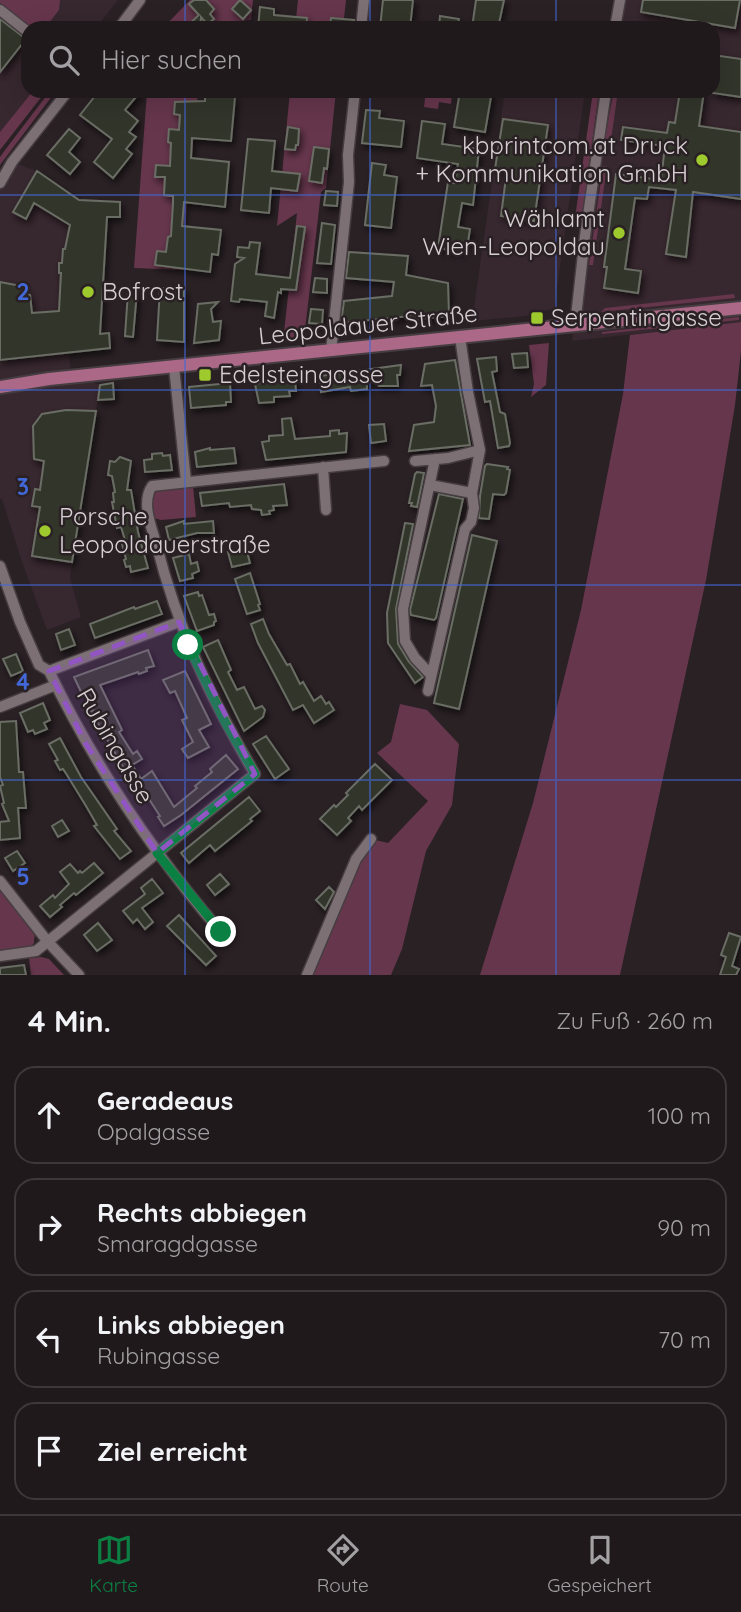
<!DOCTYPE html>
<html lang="de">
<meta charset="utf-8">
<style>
body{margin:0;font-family:Quicksand,sans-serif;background:#282225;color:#f1f3f6}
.stop{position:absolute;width:21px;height:21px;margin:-16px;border:5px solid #0b8043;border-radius:50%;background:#fff}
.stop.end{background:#0b8043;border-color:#fff;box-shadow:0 2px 7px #0008}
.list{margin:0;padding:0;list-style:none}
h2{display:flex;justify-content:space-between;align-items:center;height:91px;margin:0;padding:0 28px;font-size:30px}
h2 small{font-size:23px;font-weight:400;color:#a2a0a3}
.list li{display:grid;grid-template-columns:46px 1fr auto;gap:21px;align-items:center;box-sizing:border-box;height:98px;margin:0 14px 14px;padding:0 14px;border:2px solid #3d383b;border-radius:21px}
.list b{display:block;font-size:26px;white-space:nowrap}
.list p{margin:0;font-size:23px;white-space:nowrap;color:#a2a0a3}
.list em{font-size:23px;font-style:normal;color:#a2a0a3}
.icon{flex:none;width:38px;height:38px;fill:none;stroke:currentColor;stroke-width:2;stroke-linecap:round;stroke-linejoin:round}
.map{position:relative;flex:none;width:741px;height:975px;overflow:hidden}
.search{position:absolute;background:#20191c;box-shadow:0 7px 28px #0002;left:21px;right:21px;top:21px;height:77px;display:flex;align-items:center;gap:18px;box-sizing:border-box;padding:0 24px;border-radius:21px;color:#a2a0a3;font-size:26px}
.sheet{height:539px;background:#20191c}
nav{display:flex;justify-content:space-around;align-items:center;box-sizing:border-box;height:98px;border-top:2px solid #3d383b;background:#20191c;font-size:19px;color:#a2a0a3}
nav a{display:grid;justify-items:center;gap:4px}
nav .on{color:#0b8043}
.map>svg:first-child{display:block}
.built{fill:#37272e}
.green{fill:#66364c}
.building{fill:#31342b;stroke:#696d63;stroke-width:2;filter:url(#shadow)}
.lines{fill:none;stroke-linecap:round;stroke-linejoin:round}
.minor-casing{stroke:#463d41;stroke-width:13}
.major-casing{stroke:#463d41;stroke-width:16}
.minor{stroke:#7c7074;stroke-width:10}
.major{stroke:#ab6887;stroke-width:12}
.route{stroke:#0b8043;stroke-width:9}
.marked{fill:#9255c4;fill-opacity:0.2;stroke:#9255c4;stroke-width:5;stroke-dasharray:14 9;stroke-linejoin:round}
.grid{fill:none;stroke:#4268d7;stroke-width:2;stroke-opacity:0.55}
.poi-dot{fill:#9fca2d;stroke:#2a2125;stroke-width:2.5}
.labels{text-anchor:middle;stroke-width:5;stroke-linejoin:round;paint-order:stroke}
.poi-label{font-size:24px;fill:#d6cfd2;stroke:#2a2125;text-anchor:start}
.street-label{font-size:24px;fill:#d6cfd2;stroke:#2a2125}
.grid-label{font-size:23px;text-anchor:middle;font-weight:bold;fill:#4268d7;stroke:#2a2125;stroke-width:5;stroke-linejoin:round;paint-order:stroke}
</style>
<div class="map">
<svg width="741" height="975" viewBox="0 0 741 975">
<defs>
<filter id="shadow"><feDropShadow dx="2.5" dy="4" stdDeviation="3.5" flood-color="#0009"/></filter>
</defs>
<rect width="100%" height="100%" fill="#2a2125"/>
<path class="built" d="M0,0H118L96,28H28V91H46L0,150Z
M617,0H741V322L572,341L605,91H713V28H613Z
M505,91H585L554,309L540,311L536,315L472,321Z
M12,162L37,171L79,200L69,354L71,375L100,385L70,578L81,617L47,630L22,562L2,499H0V183Z"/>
<path class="green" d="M0,0H60L59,10L45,28H31L0,3Z
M190,0H253L251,20L205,25L204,28H163Z
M298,0H346L343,28H295Z
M33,91H46L0,150V132Z
M50,91H56L0,165V157L5,150Z
M147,91H198L181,270L134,268Z
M290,91H336L326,188L321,192L304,339L283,342L297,213L277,226Z
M426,91H452L451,104L439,102L438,109L424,107Z
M593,91H599L581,224L574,225Z
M614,91H618L610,147L603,146Z
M603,166H607L593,265H589Z
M734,294L735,298L601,312L605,308Z
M739,317V320L602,334V332Z
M741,322V351L735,405L706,580L620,975H480L533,803L581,610L623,394L630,335Z
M549,343L546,385L531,397L534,384L529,345Z
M193,486L196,517L161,520L154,518L151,500L157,490Z
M400,704L427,710L459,744L452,805L426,851L402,949L391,975H307L332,915L371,839L388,843L428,801L377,753L391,742Z
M0,888L35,930L34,943L30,948L0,951Z
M41,957L49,959L64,975H31L29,958Z"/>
<path class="building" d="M194,0H206L214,9L210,14L214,19L207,24L201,17L200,28H185L199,15L189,4Z
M240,0L251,10L243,19L232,9Z
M383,0H413L410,28H380Z
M476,0H504L498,28H472Z
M643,0H740L735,28L641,12Z
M260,7L274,9V15L307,18L306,28H258Z
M440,16L459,19L457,28H439Z
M331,18L354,20V27L339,26V28H330Z
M0,19L26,39L0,72Z
M713,55L741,59V97L713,93Z
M99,91L105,95L109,91H141L125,110L138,121L129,132L136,137L126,149L132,154L113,178L94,162L112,139L80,115Z
M460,91H492L485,132L454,127Z
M680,91H704L699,126L741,132V199L693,192L686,257L666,254L676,190L649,187L647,199L635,198L625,269L641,271L638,293L604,288L607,267H604L616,174L661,180L665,146L621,140L623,127L667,133L669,122L675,123Z
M205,94L235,97L231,141L192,138L191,158L229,162L225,207L184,202L182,226L221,230L218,255L212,254L210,272L155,265L157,251L166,252L168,237L171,236L173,204V196L164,195L165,177H155L156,165L170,166L171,143L168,142L169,129L179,130L180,115L174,114L175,102L205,101Z
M366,110L380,111L379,118L404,121L401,147L362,143Z
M503,119L548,125L534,221L501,216L507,170L495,169Z
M422,121L445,124L442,144L479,149L473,205L462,203L458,227L470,229L468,242H466L465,248L461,247V252L438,248L448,182L455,183L458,164L417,158Z
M288,127L299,129L298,145H296L295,150L285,149Z
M69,129L80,138L69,152L80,162L70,174L47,155Z
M248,139L275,141L272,171L300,174L297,191L271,188L269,213L241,210Z
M314,147L329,149L327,169L324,168L322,183L309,181Z
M372,163L386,165L384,175L397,177L391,228L365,225Z
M37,171L79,200L120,202V217H107L100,334L109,333L110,348L0,360V282L26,287L25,294L30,295L32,313L59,311L61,273H59V263H62L63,249H65L70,225L34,203L26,219L13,212Z
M326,191L338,192L337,206L324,205Z
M322,223L335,225L331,264L317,263Z
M297,226L305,227L296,290L281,289V293L278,292L274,318L265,316L267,302L240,299L239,302L231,301L235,264L244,258L237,257L238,247L249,248L250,242L260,243L256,274L290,278Z
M349,252L408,256L406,275L448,283L449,316L410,320V316L341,323L344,301L392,296L394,282L346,278Z
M315,278L327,279V293L313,292Z
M160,288L184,289V342L157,340Z
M128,292H137L133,337L125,336Z
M218,302L211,309L213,322L221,321L219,340L194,343L198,304Z
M311,309L323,310L322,324L309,323Z
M527,353L528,367L514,368L512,354Z
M496,357L497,371L492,372L500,412L505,414L510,443L509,446L498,448L490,401L485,402L477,359Z
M455,360L470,445L409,451L414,425L434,422L436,406L432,385L421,386L425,364Z
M401,365L400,375H397L398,386H379L366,372L367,389L351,391L350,387L321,392L320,376Z
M287,378V380H295L296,391H289L290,396L274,397V402L259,403L255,384Z
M113,383L114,399L98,400L100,385Z
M230,383L231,402H226V405L191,408L189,387Z
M66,410L96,411L72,562L32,556L40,507L32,506L35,489L40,490L44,461L34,459L33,426L42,414Z
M291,418L295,439L330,436V431L339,430V434L347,433L346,452L266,460L262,442L269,441V436L283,435L282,419Z
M384,424L386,441L371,443L369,425Z
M210,448V450L234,448L236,463L197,467L195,452Z
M162,453L163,456L170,455L172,470L145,472L144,460L152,459V454Z
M120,457L131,461L127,490H131L138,532L148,568L131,572L130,566L126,567L124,560L126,559L122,544L126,543L121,527L117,528L112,502H114L113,493L115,492L112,476L108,475L110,461L115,462Z
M487,464L508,467L507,469L510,470L506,493L504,495L493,494L489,519L479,518L480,496L485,466Z
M417,472L424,473L417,507L411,506L412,503H409L415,474Z
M284,484L287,505L273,506L274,510L269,511L270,514L262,515L261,510L252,509L251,505L230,507L229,503L202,506L200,493Z
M439,494L463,499L436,618L434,620L411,615L410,610Z
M184,521V524L213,521L214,533H197L169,540L166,527Z
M405,523L413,524L396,609L398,644L409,662L423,677L415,683L388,643L387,613Z
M472,535L497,541L459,709L434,703Z
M246,548L250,563L232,567L228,552Z
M189,554L191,564L197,562L199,571L192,574L193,578L180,581L173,558Z
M250,573L260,604L258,605L260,610L247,614L235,579Z
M198,592L199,596L202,595L209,615L214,614L216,621L214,622V625L197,631L184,596Z
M157,601L162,614L95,638L90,624L134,607L135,609Z
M263,619L269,634L287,665L290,664L300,684L303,682L314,701L321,696L326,704L329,702L334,710L314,723L303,705L293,710L258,643L251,624Z
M69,629L75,645L61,650L56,634Z
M218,640L231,670L228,672L237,690L244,687L255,709L262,706L265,710L263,717L244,731L203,647Z
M148,650L154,666L146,668L147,671L139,674L138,672L100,685L122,730L119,732L133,754L137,751L142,759L132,765L141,779L152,771L174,807L197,788L195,786L212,772L210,769L226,755L238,769L181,815L164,826L158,817L160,816L145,793L141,796L134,786L96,720L91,711L93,710L86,695L83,696L74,677Z
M16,654L23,671L11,676L3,659Z
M185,671L211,724L199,730L209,747L188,758L182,749L193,742L182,720L187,718L175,691L170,693L163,680Z
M43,703L50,720L44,723L47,729L35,734L33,730L28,732L20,713Z
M16,721L19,772H23L26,808H18L20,838L0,840V822L9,821L2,804L4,803L0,786L3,785L0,777V722Z
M266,736L289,769L275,779L253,744Z
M60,738L81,777L117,829L114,831L131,851L120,859L94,826L97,825L86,806L67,775L63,769L60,770L55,761L58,760L49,744Z
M375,764L392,780L362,810L359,806L348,818L351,821L337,835L320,819L334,805L336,807L348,795L346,793Z
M249,797L260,811L250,819L252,821L215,851L210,845L189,863L181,853Z
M62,820L69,831L58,837L52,826Z
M17,851L25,863L13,871L5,858Z
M94,863L103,873L76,895L74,893L60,905L62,907L50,917L40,906L53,895L55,898L69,884L60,872L70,864L78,873L80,871L82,873Z
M220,874L229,884L215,895L207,885Z
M152,879L163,893L142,908L153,922L145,929L137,919L133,923L123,911L145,894L141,888Z
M329,887L334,892L325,909L316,900Z
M179,915L216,956L206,965L167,926Z
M98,923L112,940L97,951L84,935Z
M729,933L741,937L732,966L739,969L736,975H720L726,957L721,955Z
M24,965L26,975H0V968Z"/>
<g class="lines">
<g class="minor-casing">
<path id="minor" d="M0,10L28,32
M119,28L140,0
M361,28L364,0
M615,28L620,0
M0,183L12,162L68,91
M575,326L585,236L606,91
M331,351L349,182L348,155L355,91
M174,367L186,481
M415,461L448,458L480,450
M323,467L326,510
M430,485L472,493
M0,566L20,622L39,665L49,671C95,766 152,852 221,932
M49,671L179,622
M431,675L415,658L405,641L403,609L435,459
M428,691L465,529L471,522L474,508L472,493L480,450L468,392L460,337
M0,707L56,685
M0,881L48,942L79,975
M0,956L36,951L255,774C210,697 178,630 156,543C151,526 141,502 152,486L384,461
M307,975L356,859L371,839"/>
</g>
<g class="major-casing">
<path id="major" d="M0,387L49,379L741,308"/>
</g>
<use href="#minor" class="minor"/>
<use href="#major" class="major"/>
</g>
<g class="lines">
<path class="route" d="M188,645L225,722L255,774L157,853L221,932"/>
</g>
<path class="marked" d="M179,622L255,774L157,853L86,744L49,671Z"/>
<path class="grid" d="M185,0V28M370,0V28M556,0V28M185,91V975M370,91V975M556,91V975M0,195H741M0,390H741M0,585H741M0,780H741"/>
<g class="poi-dot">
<circle cx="702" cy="160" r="7"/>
<circle cx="619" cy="233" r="7"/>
<circle cx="88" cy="292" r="7"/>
<rect x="530" y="311" width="14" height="14" rx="3.5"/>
<rect x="198" y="368" width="14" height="14" rx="3.5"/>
<circle cx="45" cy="531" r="7"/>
</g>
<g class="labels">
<g class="poi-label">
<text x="688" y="154" text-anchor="end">kbprintcom.at Druck<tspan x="688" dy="28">+ Kommunikation GmbH</tspan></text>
<text x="605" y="227" text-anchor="end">Wählamt<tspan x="605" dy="28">Wien-Leopoldau</tspan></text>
<text x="102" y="300">Bofrost</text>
<text x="551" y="326">Serpentingasse</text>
<text x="219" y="383">Edelsteingasse</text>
<text x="59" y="525">Porsche<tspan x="59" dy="28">Leopoldauerstraße</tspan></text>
</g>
<g class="street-label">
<text transform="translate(368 325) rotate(-6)" y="8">Leopoldauer Straße</text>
<text transform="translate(115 746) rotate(60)" y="8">Rubingasse</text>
</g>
</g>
<g class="grid-label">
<text x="23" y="300">2</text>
<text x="23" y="495">3</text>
<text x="23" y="690">4</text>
<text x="23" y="885">5</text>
</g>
</svg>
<div class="stop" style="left:188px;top:645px"></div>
<div class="stop end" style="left:221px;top:932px"></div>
<div class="search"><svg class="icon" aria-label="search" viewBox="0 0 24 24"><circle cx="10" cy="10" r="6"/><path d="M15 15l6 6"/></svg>Hier suchen</div>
</div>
<section class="sheet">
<h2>4 Min.<small>Zu Fuß · 260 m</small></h2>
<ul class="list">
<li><svg class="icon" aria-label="ahead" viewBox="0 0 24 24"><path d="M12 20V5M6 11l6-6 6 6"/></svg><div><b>Geradeaus</b><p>Opalgasse</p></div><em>100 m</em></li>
<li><svg class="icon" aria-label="right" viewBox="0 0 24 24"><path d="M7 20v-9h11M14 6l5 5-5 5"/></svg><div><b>Rechts abbiegen</b><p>Smaragdgasse</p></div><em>90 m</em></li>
<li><svg class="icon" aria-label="left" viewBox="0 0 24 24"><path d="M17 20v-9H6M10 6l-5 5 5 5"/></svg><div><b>Links abbiegen</b><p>Rubingasse</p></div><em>70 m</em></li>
<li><svg class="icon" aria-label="arrive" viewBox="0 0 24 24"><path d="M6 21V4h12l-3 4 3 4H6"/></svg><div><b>Ziel erreicht</b></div></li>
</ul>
</section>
<nav>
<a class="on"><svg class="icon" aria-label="map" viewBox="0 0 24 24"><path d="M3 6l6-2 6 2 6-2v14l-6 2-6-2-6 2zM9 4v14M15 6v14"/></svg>Karte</a>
<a><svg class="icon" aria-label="directions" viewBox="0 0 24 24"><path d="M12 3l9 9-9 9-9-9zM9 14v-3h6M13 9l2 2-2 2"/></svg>Route</a>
<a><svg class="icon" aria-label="saved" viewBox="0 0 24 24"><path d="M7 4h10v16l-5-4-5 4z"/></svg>Gespeichert</a>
</nav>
